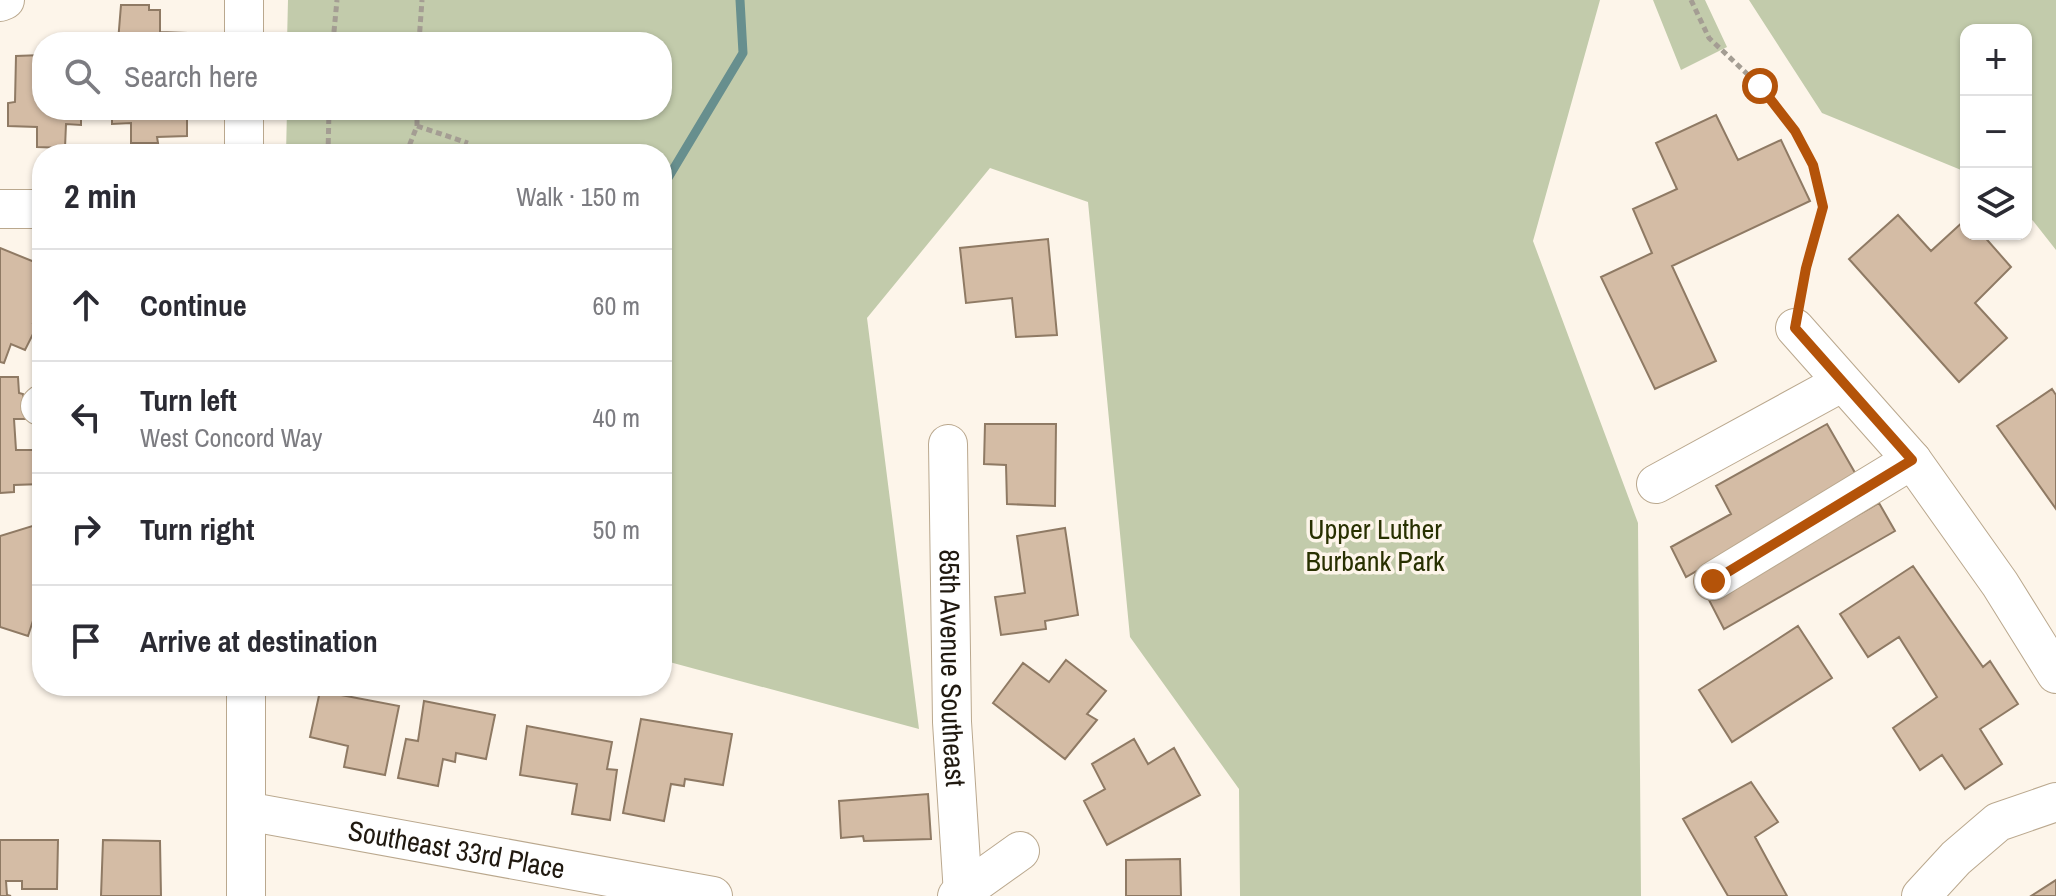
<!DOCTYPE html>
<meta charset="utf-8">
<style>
body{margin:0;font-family:"Archivo Narrow",sans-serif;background:#f7f7f7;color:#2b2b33}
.controls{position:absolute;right:24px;top:24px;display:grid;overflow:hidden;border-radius:16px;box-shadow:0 2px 6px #0004}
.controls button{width:72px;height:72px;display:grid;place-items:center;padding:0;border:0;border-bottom:2px solid #e1e1e2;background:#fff;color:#2b2b33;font:40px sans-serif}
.stop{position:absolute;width:24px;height:24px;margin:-18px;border:6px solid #b45309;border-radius:50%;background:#fff}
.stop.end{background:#b45309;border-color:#fff;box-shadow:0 2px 8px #0008}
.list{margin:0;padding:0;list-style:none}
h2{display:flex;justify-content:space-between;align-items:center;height:104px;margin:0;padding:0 32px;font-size:34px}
h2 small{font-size:26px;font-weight:400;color:#7c7c81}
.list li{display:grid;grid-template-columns:52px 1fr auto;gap:24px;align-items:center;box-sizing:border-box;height:112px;padding:0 32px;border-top:2px solid #e1e1e2}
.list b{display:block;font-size:30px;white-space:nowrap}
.list p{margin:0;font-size:26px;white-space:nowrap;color:#7c7c81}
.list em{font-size:26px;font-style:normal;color:#7c7c81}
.icon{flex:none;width:44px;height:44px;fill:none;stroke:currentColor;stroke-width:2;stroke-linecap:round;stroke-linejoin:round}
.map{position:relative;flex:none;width:2056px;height:896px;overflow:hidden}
.search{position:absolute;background:#fff;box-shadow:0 2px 6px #0004;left:32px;top:32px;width:640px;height:88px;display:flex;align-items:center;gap:20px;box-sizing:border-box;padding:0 28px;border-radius:32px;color:#7c7c81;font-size:30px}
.panel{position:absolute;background:#fff;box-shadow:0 2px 6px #0004;left:32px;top:144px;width:640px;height:552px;border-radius:32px}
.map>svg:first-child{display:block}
.green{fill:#c2cbab}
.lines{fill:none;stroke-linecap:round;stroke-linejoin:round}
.stream{stroke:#678f8e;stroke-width:9}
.building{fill:#d4bca5;stroke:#8f7a64;stroke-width:2}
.minor-casing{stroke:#baa88e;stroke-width:40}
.path{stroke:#a49d93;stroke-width:5;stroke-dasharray:6 4;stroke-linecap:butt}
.minor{stroke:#fff;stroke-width:38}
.route{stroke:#b45309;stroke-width:10}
.labels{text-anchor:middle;stroke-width:7;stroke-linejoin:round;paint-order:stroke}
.park-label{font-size:28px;fill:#283000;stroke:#fdf5ea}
.street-label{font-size:28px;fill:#201910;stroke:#fdf5ea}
</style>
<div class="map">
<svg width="2056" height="896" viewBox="0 0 2056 896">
<rect width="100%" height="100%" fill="#fdf5ea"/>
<path class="green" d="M288,0H1600L1533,241L1638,523L1641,896H1240L1239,789L1130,637L1088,202L990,168L867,318L919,729L662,660V154H286L287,110H662V42H287Z
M1653,0H1705L1727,47L1681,70Z
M1749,0H2056V250L2026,212V30H1966V172L1822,113Z"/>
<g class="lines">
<path class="stream" d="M662,188L743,53L740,0"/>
</g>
<path class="building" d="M121,5H149V10H160V32L187,33L186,42H118Z
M60,35L92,36V42H60Z
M42,55V110H81V125L66,124L65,148L37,147V127L8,126V103L15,102L16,56Z
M112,110H192V115H187V136L157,137L158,143H131V123L112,124Z
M1716,115L1738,160L1781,140L1810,201L1672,266L1716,361L1655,389L1601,277L1652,253L1633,209L1677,189L1656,143Z
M1898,215L1931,251L1966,219V234H1982L2011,267L1975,303L2007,338L1959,382L1849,259Z
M1048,239L1057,335L1016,337L1012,298L966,303L960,248Z
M0,248L42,265V285L36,300L41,302L33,323L38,324L25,350L11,344L4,363L0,362Z
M0,377H18L19,393L23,394L25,419H14L16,450H42V484L14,485V492L0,493Z
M2052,389L2056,395V509L1997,426Z
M985,424H1056L1055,506L1007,504L1006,465L984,464Z
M1827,424L1858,478L1686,577L1671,547L1731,514L1716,486Z
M1879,503L1895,531L1724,629L1709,600Z
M42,523V593L28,636L0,627V536Z
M1065,528L1078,615L1045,621L1046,629L1001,635L995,597L1025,593L1017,536Z
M1913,566L1983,667L1990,661L2018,704L1980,729L2002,764L1965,789L1942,755L1920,770L1893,728L1937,697L1899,637L1868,657L1840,614Z
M1798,626L1832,678L1732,742L1699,690Z
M1066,660L1106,691L1087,714L1097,720L1065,759L993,703L1023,663L1049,682Z
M320,691L399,706L385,775L344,767L348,746L310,737Z
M424,701L495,715L486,759L456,753L455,762L443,759L438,786L398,778L406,739L418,741Z
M641,719L732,734L723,785L685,779L684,786L671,784L664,821L623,813Z
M527,726L612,742L607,769L617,770L610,820L572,814L577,784L520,775Z
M1134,739L1148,764L1174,748L1200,795L1107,845L1084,801L1105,789L1092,764Z
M1751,782L1778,822L1755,837L1787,896H1728L1683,819Z
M928,794L931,839L864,841L863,836L841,838L839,801Z
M0,840H58L57,889H22V881H6L7,895L11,896H0Z
M103,840L160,841L161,896H101Z
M1180,859L1181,896H1126V860Z
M2056,880V896H2031Z"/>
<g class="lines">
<g class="minor-casing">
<g id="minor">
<path d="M244,0V42"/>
<path d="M0,2L5,0"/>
<path d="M244,110V154"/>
<path d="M0,209H42"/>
<path d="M1795,328L1912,460L2000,584L2056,674"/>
<path d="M40,406L42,404"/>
<path id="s1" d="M948,444L952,722L963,894"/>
<path d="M1656,484L1841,383"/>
<path d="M1713,581L1912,460"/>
<path d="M246,686V896"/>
<path id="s2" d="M246,811L713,896"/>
<path d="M957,896L1020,851"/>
<path d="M1921,896L1956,858L1998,822L2056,802"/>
</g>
</g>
<path class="path" d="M1691,0L1709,38L1760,86L1795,131L1813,165L1823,207L1801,296
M333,42L337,0
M419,42L422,0
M417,126L468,143
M328,154L329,110
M406,154L417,126V110"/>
<use href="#minor" class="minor"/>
</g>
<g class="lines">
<path class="route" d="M1713,581L1912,460L1795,328L1806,268L1823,207L1813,165L1795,131L1760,86"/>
</g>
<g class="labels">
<g class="park-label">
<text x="1375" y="539">Upper Luther<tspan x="1375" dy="32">Burbank Park</tspan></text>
</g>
<g class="street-label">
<text dy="10" stroke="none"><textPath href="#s1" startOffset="224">85th Avenue Southeast</textPath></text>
<text dy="10" stroke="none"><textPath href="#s2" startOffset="214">Southeast 33rd Place</textPath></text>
</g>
</g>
</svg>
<div class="controls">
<button>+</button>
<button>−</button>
<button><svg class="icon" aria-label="layers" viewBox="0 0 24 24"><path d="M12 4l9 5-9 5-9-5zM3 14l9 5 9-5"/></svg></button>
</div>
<div class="stop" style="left:1760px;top:86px"></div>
<div class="stop end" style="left:1713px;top:581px"></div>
<div class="search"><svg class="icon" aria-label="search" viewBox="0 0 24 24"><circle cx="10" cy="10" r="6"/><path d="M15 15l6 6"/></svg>Search here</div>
<section class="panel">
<h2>2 min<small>Walk · 150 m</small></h2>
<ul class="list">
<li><svg class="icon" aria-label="ahead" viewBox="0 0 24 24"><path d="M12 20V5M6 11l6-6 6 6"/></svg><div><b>Continue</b></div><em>60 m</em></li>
<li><svg class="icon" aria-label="left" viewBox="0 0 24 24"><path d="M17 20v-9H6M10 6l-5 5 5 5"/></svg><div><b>Turn left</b><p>West Concord Way</p></div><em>40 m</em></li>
<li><svg class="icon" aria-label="right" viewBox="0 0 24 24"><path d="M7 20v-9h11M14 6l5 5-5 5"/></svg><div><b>Turn right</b></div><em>50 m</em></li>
<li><svg class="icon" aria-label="arrive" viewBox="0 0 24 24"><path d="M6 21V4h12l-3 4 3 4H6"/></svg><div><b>Arrive at destination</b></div></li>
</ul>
</section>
</div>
